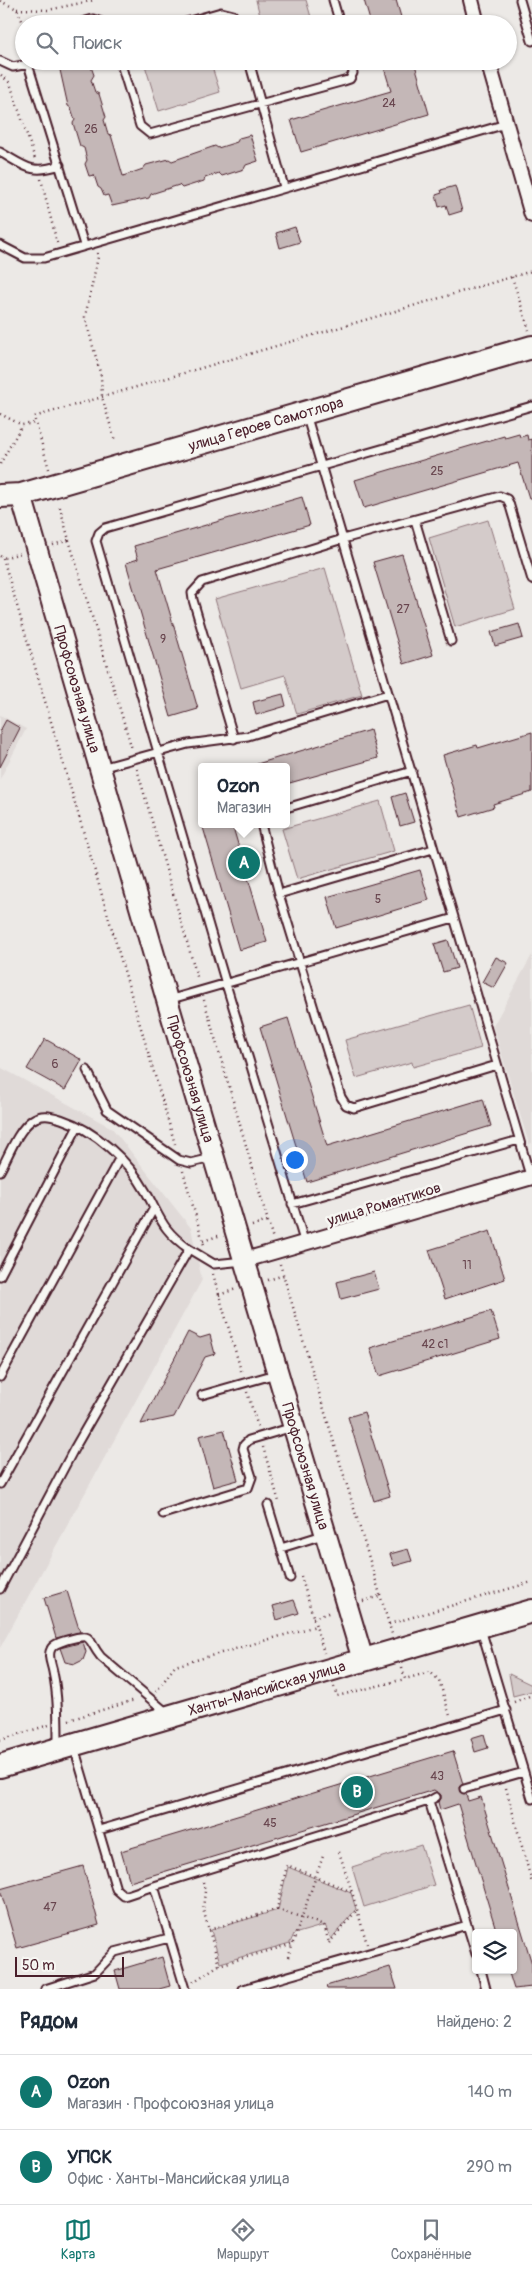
<!DOCTYPE html>
<html lang="ru">
<meta charset="utf-8">
<style>
body{margin:0;font-family:Pangolin,sans-serif;background:#f6f6f7;color:#1f2937}
.controls{position:absolute;right:15px;bottom:15px;display:grid;overflow:hidden;border-radius:5px;box-shadow:0 1px 4px #0004}
.controls button{width:45px;height:45px;display:grid;place-items:center;padding:0;border:0;border-bottom:1px solid #e0e1e3;background:#fff;color:#1f2937;font:25px sans-serif}
.scale{position:absolute;left:15px;bottom:12px;width:109px;box-sizing:border-box;padding-left:5px;border:2px solid #4a1f2b;border-top:0;font-size:14px;line-height:18px;white-space:nowrap;color:#4a1f2b;-webkit-text-stroke:4px #f6f6f2;paint-order:stroke}
.you{position:absolute;left:294px;top:1159px;width:18px;height:18px;margin:-12px;border:4px solid #fff;border-radius:50%;background:#1a73e8;box-shadow:0 0 0 8px #1a73e833}
.badge{display:grid;place-items:center;width:32px;height:32px;border-radius:50%;background:#0f766e;color:#fff;font-size:16px;font-weight:700}
.pin{position:absolute;translate:-50% -50%;border:2px solid #fff;box-shadow:0 1px 5px #0006}
.popup{position:absolute;left:198px;top:763px;width:92px;height:65px;box-sizing:border-box;display:grid;place-content:center;border-radius:5px;background:#fff;filter:drop-shadow(0 1px 4px #0005);font-size:16px;white-space:nowrap;color:#747a83}
.popup b{font-size:19px;color:#1f2937}
.popup::after{content:'';position:absolute;left:50%;top:100%;margin-left:-10px;border:10px solid transparent;border-top-color:#fff}
.list{margin:0;padding:0;list-style:none}
h2{display:flex;justify-content:space-between;align-items:center;height:65px;margin:0;padding:0 20px;font-size:21px}
h2 small{font-size:16px;font-weight:400;color:#747a83}
.list li{display:grid;grid-template-columns:32px 1fr auto;gap:15px;align-items:center;box-sizing:border-box;height:75px;padding:0 20px;border-top:1px solid #e0e1e3}
.list b{display:block;font-size:19px;white-space:nowrap}
.list p{margin:0;font-size:16px;white-space:nowrap;color:#747a83}
.list em{font-size:16px;font-style:normal;color:#747a83}
.icon{flex:none;width:28px;height:28px;fill:none;stroke:currentColor;stroke-width:2;stroke-linecap:round;stroke-linejoin:round}
.map{position:relative;flex:none;width:532px;height:1989px;overflow:hidden}
.search{position:absolute;background:#fff;box-shadow:0 1px 4px #0004;left:15px;right:15px;top:15px;height:55px;display:flex;align-items:center;gap:12px;box-sizing:border-box;padding:0 18px;border-radius:28px;color:#747a83;font-size:19px}
.sheet{height:215px;background:#fff}
nav{display:flex;justify-content:space-around;align-items:center;box-sizing:border-box;height:70px;border-top:1px solid #e0e1e3;background:#fff;font-size:14px;color:#747a83}
nav a{display:grid;justify-items:center;gap:2px}
nav .on{color:#0f766e}
.map>svg:first-child{display:block}
.built{fill:#e0dad8}
.green{fill:#d4cbca;stroke:#8f757a}
.building{fill:#c4b7b7;stroke:#4a1f2b}
.lines{fill:none;stroke-linecap:round;stroke-linejoin:round}
.service-casing{stroke:#4a1f2b;stroke-width:11}
.minor-casing{stroke:#4a1f2b;stroke-width:18}
.secondary-casing{stroke:#4a1f2b;stroke-width:24}
.primary-casing{stroke:#4a1f2b;stroke-width:26}
.path{stroke:#4a1f2b;stroke-width:2.5;stroke-dasharray:1 4;stroke-linecap:butt}
.service{stroke:#f6f6f2;stroke-width:7}
.minor{stroke:#f6f6f2;stroke-width:14}
.secondary{stroke:#f6f6f2;stroke-width:20}
.primary{stroke:#f6f6f2;stroke-width:22}
.labels{text-anchor:middle;stroke-width:5;stroke-linejoin:round;paint-order:stroke}
.number-label{font-size:12px;fill:#68454e}
.street-label{font-size:15px;fill:#4a1f2b;stroke:#f6f6f2}
</style>
<div class="map">
<svg width="532" height="1989" viewBox="0 0 532 1989">
<rect width="100%" height="100%" fill="#ece9e6"/>
<filter id="ink" filterUnits="userSpaceOnUse"><feTurbulence type="fractalNoise" baseFrequency=".02" numOctaves="2"/><feDisplacementMap in="SourceGraphic" scale="10" xChannelSelector="R" yChannelSelector="G"/><feConvolveMatrix kernelMatrix="1 2 1 2 8 2 1 2 1" color-interpolation-filters="sRGB"/></filter>
<g filter="url(#ink)">
<path class="built" d="M0,715L26,729L0,779Z
M532,955V1143L529,1144L493,1026Z
M0,1067L112,1128L191,1228L202,1280L0,1648Z"/>
<path class="green" d="M256,0H306L313,24H262Z
M148,61H210L220,92L159,111L144,62Z
M488,520L515,609L455,627L429,538Z
M325,568L362,695L297,714L285,675L241,688L215,599Z
M380,801L394,851L297,879L282,829Z
M469,1005L481,1048L413,1067L412,1062L356,1078L345,1040Z
M509,1674L532,1685V1691L513,1696Z
M421,1845L434,1885L364,1907L352,1867Z
M288,1867L351,1893L356,1909L331,1939L325,1925L294,1934L290,1943L220,1963L211,1930L278,1910Z"/>
<path class="building" d="M364,0H396L403,24H371Z
M58,61H89L94,75L91,80L95,92L99,94L106,117L104,120L108,134L111,135L123,176L143,169L146,165L169,159L172,161L215,146L218,148L237,142L239,138L250,135L258,161L246,165L244,169L222,176L219,173L205,178L204,181L182,188L179,185L151,194L149,198L112,206L108,195L104,196L101,189L98,187L94,175L89,176L85,164L87,160L84,148L80,146L73,123L75,120L71,108L68,106Z
M382,61H414L429,114L301,152L291,120L391,91Z
M455,186L462,211L449,215L446,205L439,207L436,195L442,193L441,190Z
M295,227L300,242L280,248L276,233Z
M519,434L520,437L527,435L528,440L532,439V498H529L518,463L364,508L355,480L504,436L505,438Z
M302,497L310,525L157,569L198,709L171,717L126,563L138,559L134,546Z
M402,554L433,655L404,664L373,562Z
M519,624L523,638L495,646L491,632Z
M283,694L286,706L256,715L253,702Z
M6,720L20,728L0,767V731Z
M370,730L378,758L286,784V767H257V764Z
M532,732V792L493,804L494,807L461,817L443,755L477,745L478,748Z
M405,793L414,822L400,826L392,797Z
M202,824H232L267,942L239,950Z
M420,870L429,900L336,928L327,897Z
M448,940L457,968L443,972L434,944Z
M496,957L508,963L494,988L482,982Z
M288,1018L327,1146L483,1099L491,1126L307,1182L260,1027Z
M45,1039L82,1060L65,1090L27,1069Z
M490,1231L505,1279L445,1299L429,1250Z
M374,1272L379,1289L341,1299L337,1282Z
M491,1311L500,1339L379,1376L370,1348Z
M188,1332L200,1338L210,1335L215,1354L205,1357L174,1417L141,1424Z
M364,1412L390,1496L374,1501L348,1417Z
M224,1430L238,1480L213,1487L199,1436Z
M408,1549L412,1561L394,1566L390,1554Z
M67,1591L80,1632L56,1638L44,1598Z
M294,1600L299,1613L277,1620L273,1606Z
M83,1642L86,1652L83,1660L75,1664L65,1662L60,1648Z
M484,1734L488,1748L475,1752L471,1738Z
M453,1751L463,1784L459,1787L460,1792L466,1794L468,1801L481,1797L532,1964V1987L514,1989L508,1970H513V1933H497L458,1804L440,1810L438,1802L441,1799V1795L434,1790L130,1882L121,1851Z
M83,1866L99,1925L17,1948L0,1889Z
M162,1957L170,1986L159,1989H120L115,1971Z
M390,1967L397,1989H327L326,1986Z"/>
<g class="lines">
<g class="service-casing">
<path id="service" d="M333,0L340,24
M520,0L532,41
M75,24L93,19L106,24
M179,24L221,12L233,15L239,24
M0,61L13,67L28,64
M27,61L84,245
M120,61L140,126L150,134L344,81L350,79L353,73L351,61
M249,61L284,187
M0,152C25,166 31,175 60,165
M0,245L25,258H44L506,124
M306,414L531,1179
M415,520L451,641
M234,739L193,600L192,593L202,582L343,539L500,496L507,499L509,503L532,580
M101,768L188,744L248,736L388,694
M286,808L412,771
M261,824L279,894L341,1097L346,1105L354,1108L497,1065
M279,894L433,849
M168,1000L454,918
M87,1070L107,1110L179,1160L191,1163L212,1158
M0,1171C9,1155 17,1131 32,1120C42,1113 51,1116 61,1119C95,1130 129,1161 146,1192C161,1219 162,1230 189,1249L74,1449L0,1589
M292,1204L519,1140
M305,1244L226,984L96,541L99,533L105,528L532,406
M189,1249L214,1264L244,1261
M0,1276L78,1126
M0,1377L119,1159
M202,1395L276,1374
M0,1484L154,1208
M268,1505L290,1578
M163,1514L248,1488L252,1477L243,1449L244,1445L249,1440L293,1427
M281,1548L323,1535
M481,1629L532,1799
M58,1745C58,1721 58,1695 53,1672C52,1665 47,1656 51,1649C53,1644 61,1642 67,1640C95,1632 86,1639 101,1657L166,1712
M74,1747L116,1889L124,1896L154,1886L185,1989
M464,1789L524,1772
M429,1801L476,1954
M99,1830L506,1710
M154,1886L429,1801L436,1797
M481,1970L486,1989
M45,1989L95,1973L115,1952L169,1938
M243,1989L467,1925"/>
</g>
<g class="minor-casing">
<path id="minor" d="M471,0L477,24
M488,61L532,215
M245,1260L532,1177"/>
</g>
<g class="secondary-casing">
<g id="secondary">
<path id="s1" d="M21,495L167,1000L363,1660"/>
</g>
</g>
<g class="primary-casing">
<g id="primary">
<path id="s2" d="M0,496L21,495L532,347"/>
<path id="s3" d="M0,1766L532,1611"/>
</g>
</g>
<path class="path" d="M0,1L17,9L24,25
M17,9L48,10L95,0
M1,75L10,83L35,159
M41,179L57,243
M97,253L98,257L85,317L101,376L102,397L115,441
M512,277L529,330
M0,414L22,425L35,423
M0,464L22,425
M49,469L34,417L532,271
M69,540L132,749
M53,545L69,540L59,504
M0,556L3,558L21,553
M3,558L175,1144
M137,769L198,980
M204,1000L273,1239
M183,1171L204,1245
M252,1226L268,1221
M203,1241L221,1235
M280,1264L392,1634
M213,1274L242,1374
M268,1280L284,1275
M219,1295L236,1289
M247,1392L258,1427
M263,1447L279,1502
M301,1576L324,1653
M363,1601L380,1596
M313,1618L331,1612
M389,1624L532,1582
M402,1668L405,1679L430,1672L439,1680L450,1716
M334,1687L337,1696L405,1679
M156,1692L175,1666L316,1626
M514,1702L532,1695
M69,1720L135,1700
M0,1740L49,1725
M506,1788L532,1883
M339,1852L352,1892
M203,1882L205,1891L203,1909L219,1965
M277,1909L324,1925L329,1943
M209,1930L277,1909L287,1865L352,1892L367,1944
M329,1943L357,1910
M288,1957L323,1856
M193,1982L219,1965L292,1944"/>
<use href="#service" class="service"/>
<use href="#minor" class="minor"/>
<use href="#secondary" class="secondary"/>
<use href="#primary" class="primary"/>
</g>
</g>
<g class="labels">
<g class="number-label">
<text x="389" y="107">24</text>
<text x="91" y="133">26</text>
<text x="437" y="475">25</text>
<text x="403" y="613">27</text>
<text x="163" y="643">9</text>
<text x="378" y="903">5</text>
<text x="55" y="1068">6</text>
<text x="467" y="1269">11</text>
<text x="435" y="1348">42 с1</text>
<text x="437" y="1780">43</text>
<text x="270" y="1827">45</text>
<text x="50" y="1911">47</text>
</g>
<g class="street-label">
<text dy="5" stroke="none"><textPath href="#s2" startOffset="276">улица Героев Самотлора</textPath></text>
<text dy="5" stroke="none"><textPath href="#s1" startOffset="202">Профсоюзная улица</textPath></text>
<text dy="5" stroke="none"><textPath href="#s1" startOffset="608">Профсоюзная улица</textPath></text>
<text transform="translate(384 1204) rotate(-17)" y="5">улица Романтиков</text>
<text dy="5" stroke="none"><textPath href="#s1" startOffset="1012">Профсоюзная улица</textPath></text>
<text dy="5" stroke="none"><textPath href="#s3" startOffset="278">Ханты-Мансийская улица</textPath></text>
</g>
</g>
</svg>
<div class="controls">
<button><svg class="icon" aria-label="layers" viewBox="0 0 24 24"><path d="M12 4l9 5-9 5-9-5zM3 14l9 5 9-5"/></svg></button>
</div>
<div class="scale">50 m</div>
<div class="you"></div>
<div class="pin badge" style="left:244px;top:863px">A</div>
<div class="popup"><b>Ozon</b>Магазин</div>
<div class="pin badge" style="left:357px;top:1792px">B</div>
<div class="search"><svg class="icon" aria-label="search" viewBox="0 0 24 24"><circle cx="10" cy="10" r="6"/><path d="M15 15l6 6"/></svg>Поиск</div>
</div>
<section class="sheet">
<h2>Рядом<small>Найдено: 2</small></h2>
<ul class="list">
<li><span class="badge">A</span><div><b>Ozon</b><p>Магазин · Профсоюзная улица</p></div><em>140 m</em></li>
<li><span class="badge">B</span><div><b>УПСК</b><p>Офис · Ханты-Мансийская улица</p></div><em>290 m</em></li>
</ul>
</section>
<nav>
<a class="on"><svg class="icon" aria-label="map" viewBox="0 0 24 24"><path d="M3 6l6-2 6 2 6-2v14l-6 2-6-2-6 2zM9 4v14M15 6v14"/></svg>Карта</a>
<a><svg class="icon" aria-label="directions" viewBox="0 0 24 24"><path d="M12 3l9 9-9 9-9-9zM9 14v-3h6M13 9l2 2-2 2"/></svg>Маршрут</a>
<a><svg class="icon" aria-label="saved" viewBox="0 0 24 24"><path d="M7 4h10v16l-5-4-5 4z"/></svg>Сохранённые</a>
</nav>
